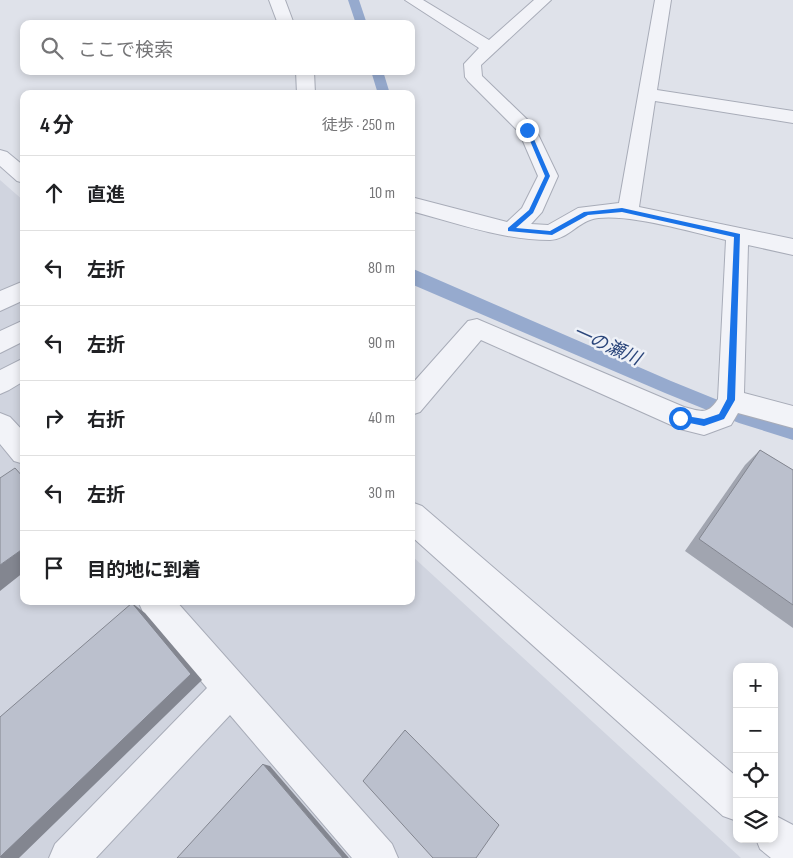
<!DOCTYPE html>
<html lang="ja">
<meta charset="utf-8">
<style>
body{margin:0;font-family:"Sofia Sans Condensed","Noto Sans JP",sans-serif;background:#f2f2f2;color:#202124}
.controls{position:absolute;right:15px;bottom:15px;display:grid;overflow:hidden;border-radius:10px;box-shadow:0 2px 8px #0003}
.controls button{width:45px;height:45px;display:grid;place-items:center;padding:0;border:0;border-bottom:1px solid #e0e0e0;background:#fff;color:#202124;font:25px sans-serif}
.stop{position:absolute;width:15px;height:15px;margin:-11px;border:4px solid #1a73e8;border-radius:50%;background:#fff}
.stop.end{background:#1a73e8;border-color:#fff;box-shadow:0 1px 5px #0008}
.list{margin:0;padding:0;list-style:none}
h2{display:flex;justify-content:space-between;align-items:center;height:65px;margin:0;padding:0 20px;font-size:21px}
h2 small{font-size:16px;font-weight:400;color:#757577}
.list li{display:grid;grid-template-columns:32px 1fr auto;gap:15px;align-items:center;box-sizing:border-box;height:75px;padding:0 20px;border-top:1px solid #e0e0e0}
.list b{display:block;font-size:19px;white-space:nowrap}
.list em{font-size:16px;font-style:normal;color:#757577}
.icon{flex:none;width:28px;height:28px;fill:none;stroke:currentColor;stroke-width:2;stroke-linecap:round;stroke-linejoin:round}
.map{position:relative;flex:none;width:793px;height:858px;overflow:hidden}
.search{position:absolute;background:#fff;box-shadow:0 2px 8px #0003;left:20px;top:20px;width:395px;height:55px;display:flex;align-items:center;gap:12px;box-sizing:border-box;padding:0 18px;border-radius:10px;color:#757577;font-size:19px}
.panel{position:absolute;background:#fff;box-shadow:0 2px 8px #0003;left:20px;top:90px;width:395px;height:515px;border-radius:10px}
.map>svg:first-child{display:block}
.built{fill:#d0d4df}
.water{fill:#96aace}
.lines{fill:none;stroke-linecap:round;stroke-linejoin:round}
.minor-casing{stroke:#a8acb8;stroke-width:2}
.minor{fill:#f2f3f8;fill-rule:evenodd}
.wall{fill:#a1a5b0}
.shaded-wall{fill:#838690}
.building{fill:#bbc0cd;stroke:#838690}
.route{fill:#1a73e8}
.labels{text-anchor:middle;stroke-width:5;stroke-linejoin:round;paint-order:stroke}
.water-label{font-size:18px;font-style:italic;fill:#2b467b;stroke:#eef1f7}
</style>
<div class="map">
<svg width="793" height="858" viewBox="0 0 793 858">
<rect width="100%" height="100%" fill="#dfe2ea"/>
<path class="built" d="M0,180L24,201V601H411V555L741,858H0Z"/>
<path class="water" d="M348,0H359L367,24H356Z
M371,71H383L390,94H378Z
M411,268L671,381L740,409L793,425V440L739,423L665,393L411,284Z"/>
<g class="lines">
<g class="minor-casing">
<path id="minor" d="M269,0H285L294,24H278Z
M405,0H423L489,40L534,0H551L481,65L482,76L534,126L558,176L542,212L531,224L548,225L578,208L619,203L655,0H671L657,90L793,111V123L655,101L639,207L793,239V255L748,245L744,393L793,406V428L738,413L731,425L704,435L680,429L481,340L420,412L411,415V385L468,321L477,319L684,407C701,411 707,416 718,399L726,240C695,233 618,210 590,220C576,225 565,240 550,240C503,240 456,223 411,211V197L507,222L522,208L538,176L519,132L468,81L465,77L464,64L479,48Z
M296,71H314L315,94H297Z
M0,150L7,152L24,166V183L17,181L0,166Z
M24,281V300L0,311V291Z
M24,320V341L0,353V331Z
M24,358V381L9,390L0,394V370Z
M0,413L10,417L24,432V464L14,461L0,444Z
M411,502L422,506L737,777V821L723,816L411,536Z
M138,601H176L392,844L398,858H352L230,715L96,858H49L55,844L207,688L143,612Z
M774,815L793,825V858H771L760,849L756,839H774Z"/>
</g>
<use href="#minor" class="minor"/>
</g>
<path class="wall" d="M760,450L793,470V628L685,551L745,465Z"/>
<path class="shaded-wall" d="M24,548V572L0,591V565Z
M132,603L145,613L202,680L19,858H0Z
M263,764L270,766L349,858H343Z"/>
<path class="building" d="M760,450L793,470V605L699,539Z
M15,468L24,478V548L0,565V478Z
M132,603L191,674L0,857V717Z
M405,730L499,825L476,858H433L363,781Z
M263,764L343,858H177Z"/>
<path class="route" d="M525,129L530,130L550,176L533,213L516,228L550,231L584,212L622,208L740,234L735,400L724,419L704,426L680,421L676,418L680,415L704,419L719,414L727,399L734,237L622,212L588,215L552,235L508,231V228L529,210L545,176Z"/>
<g class="labels">
<g class="water-label">
<text transform="translate(607 345) rotate(24)" y="6">一の瀬川</text>
</g>
</g>
</svg>
<div class="controls">
<button>+</button>
<button>−</button>
<button><svg class="icon" aria-label="locate" viewBox="0 0 24 24"><circle cx="12" cy="12" r="6"/><path d="M12 2v4M12 18v4M2 12h4M18 12h4"/></svg></button>
<button><svg class="icon" aria-label="layers" viewBox="0 0 24 24"><path d="M12 4l9 5-9 5-9-5zM3 14l9 5 9-5"/></svg></button>
</div>
<div class="stop" style="left:680px;top:418px"></div>
<div class="stop end" style="left:527px;top:130px"></div>
<div class="search"><svg class="icon" aria-label="search" viewBox="0 0 24 24"><circle cx="10" cy="10" r="6"/><path d="M15 15l6 6"/></svg>ここで検索</div>
<section class="panel">
<h2>4 分<small>徒歩 · 250 m</small></h2>
<ul class="list">
<li><svg class="icon" aria-label="ahead" viewBox="0 0 24 24"><path d="M12 20V5M6 11l6-6 6 6"/></svg><div><b>直進</b></div><em>10 m</em></li>
<li><svg class="icon" aria-label="left" viewBox="0 0 24 24"><path d="M17 20v-9H6M10 6l-5 5 5 5"/></svg><div><b>左折</b></div><em>80 m</em></li>
<li><svg class="icon" aria-label="left" viewBox="0 0 24 24"><path d="M17 20v-9H6M10 6l-5 5 5 5"/></svg><div><b>左折</b></div><em>90 m</em></li>
<li><svg class="icon" aria-label="right" viewBox="0 0 24 24"><path d="M7 20v-9h11M14 6l5 5-5 5"/></svg><div><b>右折</b></div><em>40 m</em></li>
<li><svg class="icon" aria-label="left" viewBox="0 0 24 24"><path d="M17 20v-9H6M10 6l-5 5 5 5"/></svg><div><b>左折</b></div><em>30 m</em></li>
<li><svg class="icon" aria-label="arrive" viewBox="0 0 24 24"><path d="M6 21V4h12l-3 4 3 4H6"/></svg><div><b>目的地に到着</b></div></li>
</ul>
</section>
</div>
